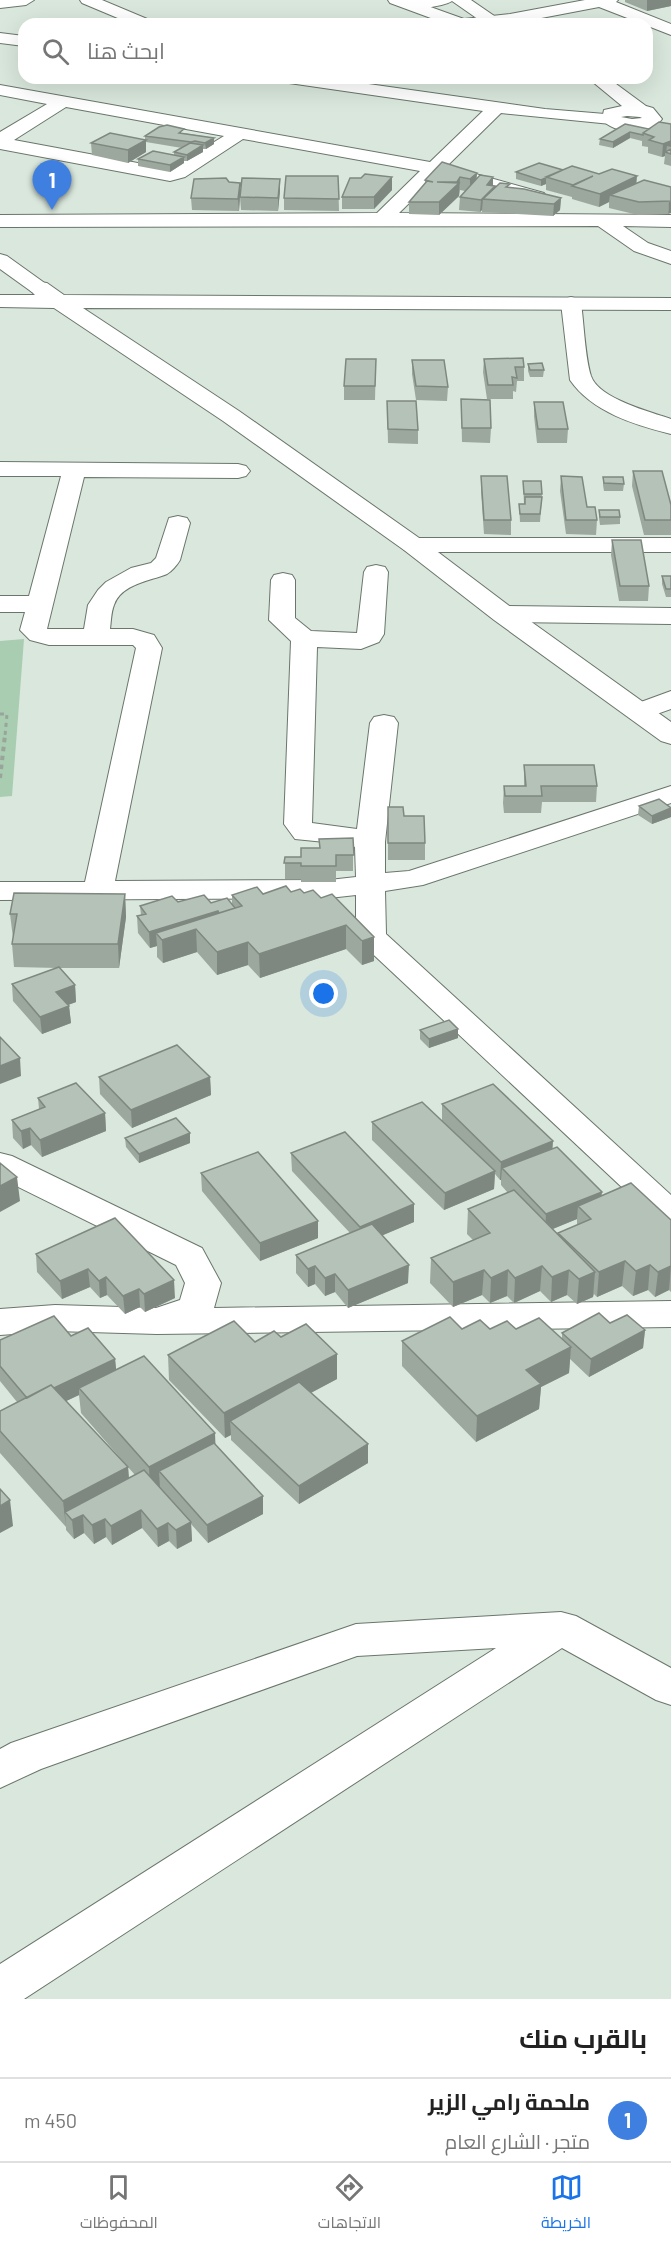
<!DOCTYPE html>
<html lang="ar">
<meta charset="utf-8">
<style>
body{margin:0;font-family:Barlow,Cairo,sans-serif;background:#f2f2f2;color:#222;direction:rtl}
.you{position:absolute;left:324px;top:994px;width:21px;height:21px;margin:-15px;border:4px solid #fff;border-radius:50%;background:#1a73e8;box-shadow:0 0 0 9px #1a73e833}
.badge{display:grid;place-items:center;width:39px;height:39px;border-radius:50%;background:#1a73e8;color:#fff;font-size:20px;font-weight:700}
.pin{position:absolute;translate:-50% -50px;filter:drop-shadow(0 2px 3px #0008)}
.pin::after{content:'';position:absolute;top:32px;width:21px;height:18px;background:inherit;clip-path:polygon(0 0,100% 0,50% 100%)}
.list{margin:0;padding:0;list-style:none}
h2{display:flex;justify-content:space-between;align-items:center;height:78px;margin:0;padding:0 24px;font-size:26px}
h2 small{font-size:20px;font-weight:400;color:#767676}
.list li{display:grid;grid-template-columns:39px 1fr auto;gap:18px;align-items:center;box-sizing:border-box;height:84px;padding:0 24px;border-top:2px solid #e0e0e0}
.list b{display:block;font-size:22px;white-space:nowrap}
.list p{margin:0;font-size:20px;white-space:nowrap;color:#767676}
.list em{font-size:20px;font-style:normal;color:#767676}
.icon{flex:none;width:33px;height:33px;fill:none;stroke:currentColor;stroke-width:2;stroke-linecap:round;stroke-linejoin:round}
.map{position:relative;flex:none;width:671px;height:1999px;overflow:hidden;direction:ltr}
.search{position:absolute;background:#fff;box-shadow:0 6px 24px #0002;left:18px;right:18px;top:18px;height:66px;display:flex;align-items:center;gap:15px;box-sizing:border-box;padding:0 21px;border-radius:18px;color:#767676;font-size:22px}
.sheet{height:162px;background:#fff}
nav{display:flex;justify-content:space-around;align-items:center;box-sizing:border-box;height:84px;border-top:2px solid #e0e0e0;background:#fff;font-size:16px;color:#767676}
nav a{display:grid;justify-items:center;gap:3px}
nav .on{color:#1a73e8}
.map>svg:first-child{display:block}
.green{fill:#a9cdb0}
.lines{fill:none;stroke-linecap:round;stroke-linejoin:round}
.minor-casing{stroke:#6a766c;stroke-width:2}
.major-casing{stroke:#6a766c;stroke-width:2}
.path-far1{stroke:#99a49b;stroke-width:3;stroke-dasharray:4 4;stroke-linecap:butt}
.path{stroke:#99a49b;stroke-width:4;stroke-dasharray:4.5 4.5;stroke-linecap:butt}
.minor{fill:#fff;fill-rule:evenodd}
.major{fill:#fff;fill-rule:evenodd}
.wall{fill:#9ca79d;fill-rule:evenodd}
.shaded-wall{fill:#7f8880}
.building{fill:#b5c2b7;stroke:#7f8880;stroke-width:1.5}
</style>
<div class="map">
<svg width="671" height="1999" viewBox="0 0 671 1999">
<rect width="100%" height="100%" fill="#d9e7dc"/>
<path class="green" d="M24,639L12,796L0,797V641Z"/>
<g class="lines">
<g class="minor-casing">
<path id="minor" d="M0,0H34L26,5L0,8Z
M80,0H102L152,21L154,24H132L82,3Z
M388,0H411L464,19L510,14L585,0H618L616,2L671,24V35L599,7L510,24H447L390,3Z
M0,33L24,36V46L0,43Z
M280,78H326L545,109L617,115L620,119L617,123L611,124L501,113L447,166L544,193L547,197L544,201L537,203L438,175L399,213L671,215V227L623,226L648,243L671,251V264L634,251L598,226L0,227V215L377,213L420,171L243,139L185,177L170,181L0,149V132L47,104L0,95V85L430,162L483,111L289,83L283,82ZM66,107L224,136L170,169L14,140Z
M0,254L7,256L46,284L49,288L46,292H32L0,269Z
M571,297L578,299L581,303C584,324 585,357 591,376C599,399 651,412 671,419V434C635,425 592,412 570,380L561,303L564,299Z
M0,462L238,464L246,466L250,471L246,476L238,478L84,477L47,629H84L88,605L98,590L106,582L131,568L151,563L156,558L169,518L178,516L187,518L190,523L180,560C177,565 172,571 167,574C150,581 121,584 114,605C111,612 111,622 110,629H133L154,635L162,648L115,881L329,880L356,877L355,847L345,844L295,839L284,824L291,641L269,620L271,580L274,575L283,573L292,575L295,580V618L311,631L357,633L364,572L367,567L376,565L385,567L388,572L384,634L379,642L361,649L317,647L312,823L357,829L370,723L374,717L384,715L394,717L398,723L385,842V873L409,871L671,786V803L423,885L385,891L386,934L671,1195V1226L659,1222L360,942L356,936V895L329,898L0,900V882H85L136,648L133,645H49L30,640L20,630L25,612H0V596H29L61,476H0Z
M413,538H671V552H413L404,550L401,545L404,540Z
M503,606L671,608V624L503,622L494,619L490,614L494,609Z
M671,691V709L640,720L630,718L626,712L630,706Z
M0,1153L12,1156L202,1248L221,1283L214,1308L671,1301V1327L157,1334L55,1331L0,1335V1309L55,1305L156,1308L180,1300L185,1283L176,1265L0,1178Z
M561,1612L576,1616L671,1668V1705L656,1700L562,1648L24,1999H0V1964L496,1648L357,1656L41,1769L0,1788V1749L11,1743L356,1624Z"/>
</g>
<g class="major-casing">
<path id="major" d="M402,0H471L506,24H485L452,1C443,7 405,12 398,4Z
M588,78H608L646,106L653,108L662,119C651,135 613,135 602,119L604,110L622,106ZM627,116L640,117L642,118L632,119L621,117Z
M39,282L47,283L64,295L671,298V310L83,308L239,411L422,540L512,608L671,722V744L661,741L494,620L404,550L223,421L54,308L0,307V295H35L28,288L31,283Z"/>
</g>
<path class="path-far1" d="M0,714H7L5,736"/>
<path class="path" d="M0,778L5,735"/>
<use href="#minor" class="minor"/>
<use href="#major" class="major"/>
</g>
<path class="wall" d="M625,0H671V6L647,11L625,2Z
M625,124L649,129L671,124V166L664,164L665,156L662,157L648,153V147L642,146V141L630,138L613,148L599,145L600,139Z
M184,133L214,138V144L206,149H203V152L187,161H184V163L170,172L138,166V159L174,155V152L182,148L146,142V152L128,163L92,155L91,143L145,140V136Z
M563,170L599,174L637,183L671,187L668,214L638,215L609,208V202L599,207L572,199V197L546,190V184L541,186L516,179V172Z
M477,173L476,179L495,186L494,188H510L561,198L560,210L553,216L482,212V210L480,212L459,210L460,197L465,191L460,190L459,196L439,215L409,214V202L425,183V180Z
M338,176L339,211L284,210V198Z
M361,178L392,190L374,209H342V197Z
M280,179V191L278,211L241,210L240,197Z
M229,182L240,183V196L239,211L192,210L191,198Z
M376,359L375,400H344V386Z
M484,359L524,367V381H517L516,392L513,391V399H487L483,372Z
M412,360L448,387L447,401L416,400L412,374Z
M528,364L544,370L543,377H530L528,371Z
M461,399L491,428L490,443L462,442Z
M387,401L418,430V444L388,443Z
M534,402L568,429L567,443H537L534,416Z
M633,471L671,505V535H644L632,486Z
M481,476L511,520V535L484,534L481,491Z
M561,476L597,520L596,535L566,534L560,491Z
M603,477L624,484L623,491H604L603,485Z
M523,481H541L542,497L540,522H520L519,504H524Z
M599,510L620,517V524L600,525L599,518Z
M612,540L649,586L648,601H619L611,555Z
M662,576H671V597H666L662,584Z
M524,765L597,786L596,802H542L541,813H504L503,803L504,786H524Z
M639,806L671,817L652,824L638,815Z
M388,807L404,816L425,843V860H388Z
M353,838V871H336V882H301V879H285V857H301L320,848Z
M291,892L304,893L321,898L332,894L374,961L362,965L346,949L260,978L248,965L217,975L197,952L163,963L157,957V946L150,948L138,933L137,916L141,915L140,906L178,902L232,904V895Z
M125,894L126,917L119,968H59L75,985L76,1002L68,1005L69,1006L71,1023L42,1034L13,1001L12,984L58,968L14,967L12,944L13,938L10,914Z
M458,1029V1038L429,1048L420,1039V1030Z
M99,1077H210L211,1095L132,1128L100,1094Z
M38,1098L105,1113L106,1131L42,1157L31,1145L23,1149L13,1138L12,1120L39,1109Z
M442,1104L552,1148L601,1196L671,1220V1292L669,1290L655,1297L648,1290L633,1296L622,1286L597,1297L594,1294L593,1297L577,1304L567,1295L551,1302L540,1291L514,1303L507,1296L490,1303L482,1295L453,1307L430,1283L431,1258L473,1240L467,1234L468,1209L508,1193L501,1185V1180H500L495,1174L494,1189L444,1210L372,1140V1122L442,1120ZM577,1219V1225L558,1233V1235L553,1229Z
M190,1133V1143L139,1163L126,1147L125,1138Z
M291,1153L414,1222L382,1235L408,1283L348,1308L335,1292L325,1296L315,1284L308,1287L296,1273V1255L350,1233L292,1171Z
M201,1173L318,1221V1238L260,1261L202,1191Z
M115,1218L175,1298L145,1312L140,1307L125,1314L107,1295L100,1298L90,1287L62,1299L37,1272L36,1254Z
M610,1323L645,1330L643,1348L589,1377L570,1359L569,1373L541,1387L539,1409L476,1442L402,1366V1341L462,1329H516L562,1339V1333Z
M71,1336L115,1359L116,1370L215,1444L263,1514L208,1543L191,1524L192,1541L177,1549L169,1541L158,1547L142,1528L112,1545L106,1537L94,1544L84,1533L74,1539L66,1530V1527L0,1453V1411L17,1402L0,1381V1340ZM79,1395L81,1413L135,1475L129,1478L128,1467L66,1401Z
M281,1337L337,1379L311,1393L368,1444V1463L299,1504L231,1440V1435L225,1438L169,1380L168,1355Z"/>
<path class="shaded-wall" d="M647,0H671V6L647,11Z
M630,132V138L613,148V142Z
M214,138V144L206,149L205,143Z
M146,140V152L128,163V150Z
M671,141V147L667,146L666,152H665V156L662,157L663,144Z
M203,145V152L187,161V155Z
M184,157V163L170,172V165Z
M477,173L476,186L470,192V179Z
M637,176L636,189L610,195L609,202L599,207L600,194Z
M392,177V190L374,209V197Z
M460,177L459,196L439,215V202L457,185V182Z
M493,177V188L495,186L494,199H483L482,210L480,212L481,200L487,185Z
M546,178V184L541,186V180Z
M280,179V191L278,211V198Z
M240,183V196L239,211L238,199Z
M561,198L560,210L553,216L554,204Z
M671,201V213L668,214L669,202Z
M671,808V817L652,824V816Z
M125,894L126,917L119,968L118,944Z
M218,911V928L196,929L197,952L163,963L162,940L156,933L157,946L150,948L149,932Z
M346,925V949L260,978L259,954Z
M374,937V961L362,965V941Z
M248,942V965L217,975V952Z
M75,985L76,1002L57,1009L56,992Z
M69,1006L71,1023L42,1034L40,1017Z
M458,1029V1038L429,1048V1039Z
M20,1058L21,1076L0,1084V1066Z
M210,1077L211,1095L132,1128L131,1110Z
M105,1113L106,1131L42,1157L40,1140Z
M30,1128L31,1145L23,1149L21,1131Z
M190,1133V1143L139,1163V1154Z
M553,1141L552,1159L502,1168L501,1180H500L501,1162Z
M495,1171L494,1189L444,1210L445,1193Z
M17,1177L20,1201L0,1212V1186Z
M602,1192L600,1210L578,1206L577,1219L545,1232L546,1214Z
M414,1204V1222L360,1245V1227Z
M318,1221V1238L260,1261V1243Z
M625,1261L622,1286L597,1297L599,1272Z
M409,1265L408,1283L348,1308V1290Z
M650,1265L648,1290L633,1296L636,1271Z
M315,1266V1284L308,1287V1269Z
M542,1266L540,1291L514,1303L515,1278Z
M671,1266L669,1290L655,1297L658,1272Z
M88,1269L90,1287L62,1299L60,1281Z
M484,1270L482,1295L453,1307V1282Z
M508,1270L507,1296L490,1303L491,1278Z
M569,1270L567,1295L551,1302L552,1277Z
M595,1272L593,1297L577,1304L579,1279Z
M335,1274V1292L325,1296V1278Z
M106,1277L107,1295L100,1298L99,1281Z
M174,1280L175,1298L145,1312L144,1294Z
M139,1289L140,1307L125,1314L123,1296Z
M645,1330L643,1348L589,1377L591,1359Z
M571,1347L569,1373L541,1387L539,1409L476,1442L477,1416L526,1370Z
M337,1354V1379L240,1430L230,1421L231,1435L225,1438L224,1413Z
M115,1359L117,1377L79,1388V1395L30,1418L28,1400Z
M215,1433L216,1459L159,1471L160,1488L150,1493L149,1467Z
M368,1444V1463L299,1504V1486Z
M128,1467L130,1493L83,1515L84,1533L74,1539L72,1520L65,1512L66,1527L63,1501Z
M263,1496V1514L208,1543L207,1525Z
M10,1500L13,1526L0,1533V1506Z
M141,1510L142,1528L112,1545L111,1526Z
M105,1519L106,1537L94,1544L92,1525Z
M191,1522L192,1541L177,1549L176,1530Z
M168,1523L169,1541L158,1547L157,1529Z"/>
<path class="building" d="M659,122L671,124V141L663,144L649,140L654,137L643,133Z
M625,124L649,129L643,133V135L630,132L613,142L600,139Z
M167,125L184,129L179,133L214,138L205,143L195,141L191,142L145,136L159,127Z
M110,133L146,140L128,150L91,143Z
M190,143L203,145L187,155L174,152Z
M671,149V154L665,152Z
M153,151L184,157L170,165L138,159Z
M442,162L477,173L470,179L460,177L457,182H437L459,183L439,202H409L427,181L433,182L425,180Z
M539,163L563,170L541,180L516,172Z
M572,166L599,174L612,169L637,176L600,194L572,186L593,176L573,185L546,177Z
M365,174L392,177L374,197H342L350,178H361Z
M480,175L493,177L487,185L495,186L481,200L460,197Z
M286,176H338L339,199L284,198Z
M226,178L229,182L240,183L238,199L191,198L194,179Z
M242,178L280,179L278,198L240,197Z
M644,180L671,187V201L639,202L610,195Z
M500,183L510,184L506,187L524,189L561,198L554,204L483,199Z
M523,358L524,367H515L517,378L512,377L513,385H488L484,359Z
M346,359H376L375,386H344Z
M412,360H444L448,387L416,386Z
M542,363L544,370H530L528,364Z
M461,399L490,400L491,428H462Z
M387,401H416L418,430L388,429Z
M534,402H563L568,429H538Z
M633,471H662L671,505V520H645Z
M481,476H507L511,520H484Z
M561,476L582,477L587,507H595L597,520H566Z
M603,477H623L624,484L604,483Z
M523,481H541L542,494H524Z
M525,497H542L540,514H520L519,504H525Z
M599,510H619L620,517H600Z
M612,540H641L649,586H620Z
M662,576H671V589H666Z
M524,765H594L597,786H541L542,796H505L504,786H526Z
M659,799L671,808L652,816L639,806Z
M388,807H403L404,816H424L425,843H388Z
M353,838L354,855H336V866H301V863H284L285,857H301V848H320L319,839Z
M286,886L291,892L300,889L304,893L313,890L321,898L332,894L374,937L362,941L346,925L259,954L248,942L217,952L196,929L162,940L156,933L242,906L232,895L257,887L263,894Z
M14,893L125,894L118,944H12L17,914H10Z
M204,895L211,903L227,898L235,908L219,913L218,911L149,932L137,916L146,914L140,906L172,896L178,902Z
M59,967L75,985L56,992L69,1006L40,1017L12,984Z
M449,1020L458,1029L429,1039L420,1030Z
M0,1037L20,1058L0,1066Z
M177,1045L210,1077L131,1110L99,1077Z
M76,1083L105,1113L40,1140L30,1128L21,1131L12,1120L45,1107L38,1098Z
M493,1084L553,1141L501,1162L442,1104Z
M422,1102L495,1171L445,1193L372,1122Z
M176,1118L190,1133L139,1154L125,1138Z
M345,1132L414,1204L360,1227L291,1153Z
M557,1147L602,1192L546,1214L502,1168Z
M258,1152L318,1221L260,1243L201,1173Z
M0,1163L17,1177L0,1186Z
M631,1183L671,1220V1266L658,1272L650,1265L636,1271L625,1261L599,1272L558,1233L591,1219L578,1206Z
M514,1190L595,1272L579,1279L569,1270L552,1277L542,1266L515,1278L508,1270L491,1278L484,1270L453,1282L431,1258L490,1233L468,1209Z
M115,1218L174,1280L144,1294L139,1289L123,1296L106,1277L99,1281L88,1269L60,1281L36,1254Z
M372,1224L409,1265L348,1290L335,1274L325,1278L315,1266L308,1269L296,1255Z
M599,1313L610,1323L627,1315L645,1330L591,1359L562,1333Z
M54,1316L71,1336L88,1328L115,1359L54,1388L51,1385L27,1398L0,1366V1340Z
M450,1317L462,1329L480,1320L490,1329L507,1321L516,1329L539,1318L571,1347L526,1370L541,1384L477,1416L402,1341Z
M234,1321L255,1342L274,1331L281,1337L306,1324L337,1354L224,1413L168,1355Z
M144,1356L215,1433L149,1467L79,1388Z
M299,1382L368,1444L299,1486L230,1421Z
M51,1385L128,1467L63,1501L0,1431V1411Z
M214,1443L263,1496L207,1525L159,1471Z
M144,1470L191,1522L176,1530L168,1523L157,1529L141,1510L111,1526L105,1519L92,1525L83,1515L72,1520L65,1512Z
M0,1489L10,1500L0,1506Z"/>
</svg>
<div class="you"></div>
<div class="pin badge" style="left:52px;top:210px;background:#3f7fe0">1</div>
<div class="search"><svg class="icon" aria-label="search" viewBox="0 0 24 24"><circle cx="10" cy="10" r="6"/><path d="M15 15l6 6"/></svg>ابحث هنا</div>
</div>
<section class="sheet">
<h2>بالقرب منك<small></small></h2>
<ul class="list">
<li><span class="badge" style="background:#3f7fe0">1</span><div><b>ملحمة رامي الزير</b><p>متجر · الشارع العام</p></div><em>450 m</em></li>
</ul>
</section>
<nav>
<a class="on"><svg class="icon" aria-label="map" viewBox="0 0 24 24"><path d="M3 6l6-2 6 2 6-2v14l-6 2-6-2-6 2zM9 4v14M15 6v14"/></svg>الخريطة</a>
<a><svg class="icon" aria-label="directions" viewBox="0 0 24 24"><path d="M12 3l9 9-9 9-9-9zM9 14v-3h6M13 9l2 2-2 2"/></svg>الاتجاهات</a>
<a><svg class="icon" aria-label="saved" viewBox="0 0 24 24"><path d="M7 4h10v16l-5-4-5 4z"/></svg>المحفوظات</a>
</nav>
